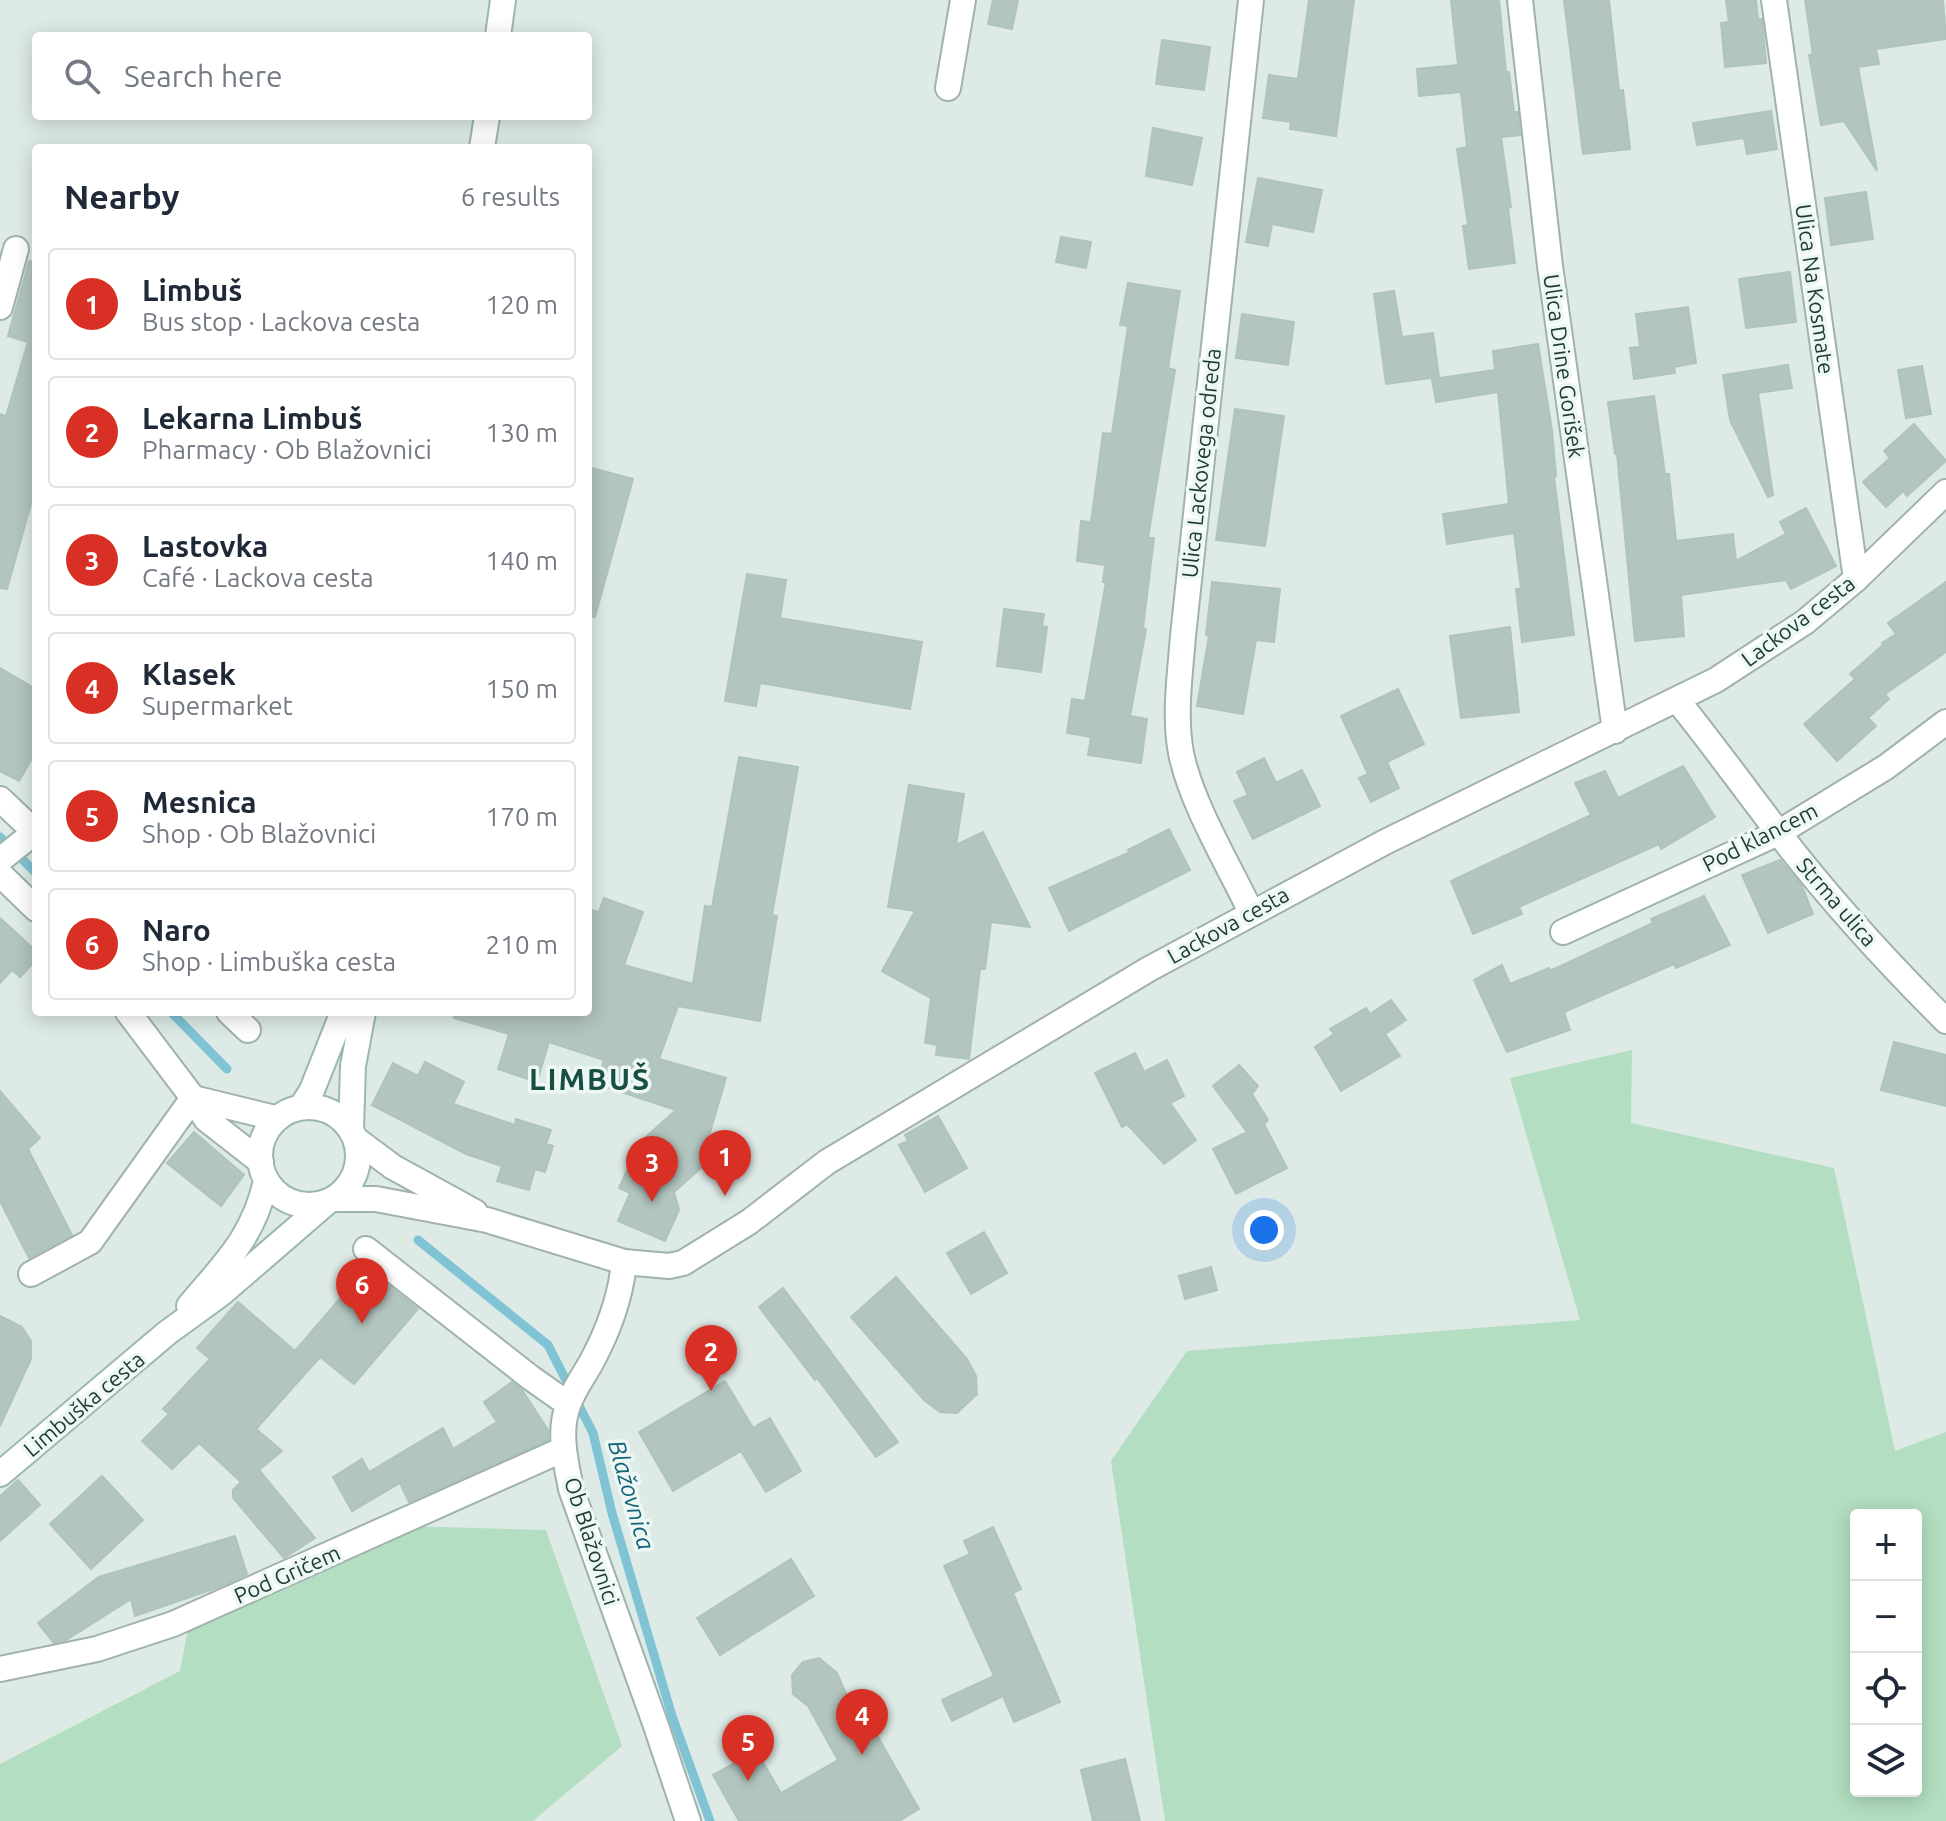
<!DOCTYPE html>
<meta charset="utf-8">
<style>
body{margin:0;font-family:Ubuntu,sans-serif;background:#f6f6f7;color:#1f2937}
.controls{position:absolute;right:24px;bottom:24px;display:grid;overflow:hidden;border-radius:8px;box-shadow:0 4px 20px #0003}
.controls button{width:72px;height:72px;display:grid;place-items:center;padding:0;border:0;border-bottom:2px solid #e0e1e3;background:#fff;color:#1f2937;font:40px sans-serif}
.you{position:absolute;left:1264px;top:1230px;width:28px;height:28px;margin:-20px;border:6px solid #fff;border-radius:50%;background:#1a73e8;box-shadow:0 0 0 12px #1a73e833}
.badge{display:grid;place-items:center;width:52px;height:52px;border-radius:50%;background:#d93025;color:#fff;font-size:26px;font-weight:700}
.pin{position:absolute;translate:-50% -66px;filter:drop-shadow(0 2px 4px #0008)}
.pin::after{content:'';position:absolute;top:42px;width:28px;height:24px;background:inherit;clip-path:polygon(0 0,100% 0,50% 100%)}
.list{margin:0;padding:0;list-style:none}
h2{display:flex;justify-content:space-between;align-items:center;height:104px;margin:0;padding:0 32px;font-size:34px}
h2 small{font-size:26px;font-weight:400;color:#747a83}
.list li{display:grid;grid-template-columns:52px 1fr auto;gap:24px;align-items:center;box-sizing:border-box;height:112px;margin:0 16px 16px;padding:0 16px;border:2px solid #e0e1e3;border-radius:8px}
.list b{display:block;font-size:30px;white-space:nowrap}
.list p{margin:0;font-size:26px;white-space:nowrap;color:#747a83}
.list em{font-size:26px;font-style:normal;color:#747a83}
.icon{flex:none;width:44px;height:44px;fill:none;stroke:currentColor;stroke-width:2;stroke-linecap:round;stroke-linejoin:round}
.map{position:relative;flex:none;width:1946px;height:1821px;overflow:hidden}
.search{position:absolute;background:#fff;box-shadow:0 4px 20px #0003;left:32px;top:32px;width:560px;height:88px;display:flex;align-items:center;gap:20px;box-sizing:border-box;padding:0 28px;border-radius:8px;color:#747a83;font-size:30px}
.panel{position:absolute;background:#fff;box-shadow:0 4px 20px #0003;left:32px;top:144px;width:560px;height:872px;border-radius:8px}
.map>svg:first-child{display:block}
.green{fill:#b3dec1;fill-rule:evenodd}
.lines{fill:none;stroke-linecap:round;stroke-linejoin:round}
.stream{stroke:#7fc3d5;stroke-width:9}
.building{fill:#b2c5be;stroke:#afc4bc;stroke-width:2}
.minor-casing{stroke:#a0b2ac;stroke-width:28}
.tertiary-casing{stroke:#a0b2ac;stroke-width:28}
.secondary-casing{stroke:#9bb7ae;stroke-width:28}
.minor{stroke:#fff;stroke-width:24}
.tertiary{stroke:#fff;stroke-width:24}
.secondary{stroke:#fff;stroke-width:24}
.labels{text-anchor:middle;stroke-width:7;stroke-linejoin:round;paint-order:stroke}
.street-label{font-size:22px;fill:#1e3a34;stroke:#edf7f3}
.water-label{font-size:24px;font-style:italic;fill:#14637a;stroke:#edf7f3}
.district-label{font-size:30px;font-weight:bold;letter-spacing:2px;fill:#184e44;stroke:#edf7f3}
</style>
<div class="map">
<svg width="1946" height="1821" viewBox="0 0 1946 1821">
<rect width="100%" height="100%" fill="#ddeae5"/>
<path class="green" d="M1632,1050L1631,1123L1834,1168L1895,1451L1946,1432V1821H1165L1111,1461L1187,1351L1580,1320L1510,1078ZM1856,1515H1916V1791H1856Z
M404,1526L546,1530L622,1746L533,1821H0V1764L180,1671L189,1624Z"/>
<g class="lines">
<path class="stream" d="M0,837L36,873
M171,1012L227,1069
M418,1240L548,1345L593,1433L612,1513L672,1716L710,1821"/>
</g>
<path class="building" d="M993,0H1018L1012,29L988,24Z
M1309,0H1354L1336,136L1290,129L1291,122L1263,118L1269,75L1298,79Z
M1451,0H1499L1506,72H1509L1514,112H1518L1520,135L1501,137L1511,207L1508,208L1515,263L1469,269L1463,226L1468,225L1457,149L1467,147L1461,92L1419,96L1417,69L1458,65Z
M1564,0H1609L1619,91L1623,90L1630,149L1583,154Z
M1726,0H1756L1758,19H1762L1766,63L1725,67L1721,23L1729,22Z
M1805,0H1943L1946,39L1876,49L1879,64L1858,67L1877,171L1844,121L1821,125L1809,55L1813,54Z
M1162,40L1210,47L1204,90L1156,84Z
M1771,111L1777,149L1747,154L1744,138L1697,145L1693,123Z
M1153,128L1202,138L1192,185L1146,176Z
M1258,178L1322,190L1313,232L1272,224L1268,246L1246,242Z
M1866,192L1873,239L1831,245L1825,198Z
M1061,237L1091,242L1086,268L1056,262Z
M29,261L36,262V486L7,589L0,588V414L6,416L28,342L8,336Z
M1790,272L1796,322L1746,328L1739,279Z
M1128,283L1180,291L1168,368L1175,370L1148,538H1154L1143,628L1146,629L1130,716L1147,719L1141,763L1088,755L1091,737L1067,733L1072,699L1085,701L1106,582H1103L1105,565L1077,561L1081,521L1091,522L1103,433L1112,434L1128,326L1120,325Z
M1394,291L1402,337L1433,333L1439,377L1386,384L1374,294Z
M1688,307L1696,363L1674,367L1675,373L1634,379L1630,348L1640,347L1636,314Z
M1242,314L1294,322L1288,365L1236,358Z
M1538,344L1552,430L1556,476L1554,477L1574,635L1522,642L1516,589H1521L1514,533L1447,544L1443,514L1509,504L1498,392L1436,402L1432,379L1495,370L1493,351Z
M1788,365L1792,388L1758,393L1773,495L1768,497L1730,420L1723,375Z
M1922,366L1931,414L1906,418L1898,370Z
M1654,396L1665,474H1669L1676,541L1733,534L1736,561L1786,534L1780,522L1806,508L1836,566L1791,589L1786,580L1681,595L1684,636L1635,641L1617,454H1615L1608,402Z
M1235,409L1284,416L1265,546L1216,540Z
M1914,424L1946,461L1907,496L1903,491L1886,507L1863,482L1890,458L1884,451Z
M588,467L633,479L595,617L588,616Z
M747,574L786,580L780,618L922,642L910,709L760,683L756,706L725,701Z
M1212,582L1280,589L1274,642L1256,640L1243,714L1197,706L1209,636L1206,635Z
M1946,582V652L1885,694L1889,699L1868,718L1876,726L1837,761L1804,724L1855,679L1850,674L1883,645L1882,643L1896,634L1888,623Z
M1004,609L1044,614L1042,626L1047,627L1041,672L997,666Z
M1510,627L1519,712L1461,718L1450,636Z
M0,668L36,689V751L19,781L0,771Z
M1398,689L1424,744L1387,762L1399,788L1371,802L1359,778L1368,774L1341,716Z
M739,757L798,767L772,915L777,916L760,1021L678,1006L659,1059L726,1078L704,1153L710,1160L674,1192L679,1210L665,1241L618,1221L630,1193L619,1188L639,1143L676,1110L597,1084L604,1060L549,1042L537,1082L498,1069L509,1034L454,1018L455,1012H588V909L599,912L604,898L643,912L624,965L693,984L705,906L712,907Z
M1264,758L1276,783L1302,770L1320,806L1253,839L1234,801L1248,795L1237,772Z
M1683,766L1715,817L1661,849L1659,844L1519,907L1522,914L1473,934L1451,881L1591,815L1575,783L1605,771L1618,798Z
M909,785L964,794L956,845L983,832L1030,927L991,922L985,969H980L969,1059L936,1055L937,1045L925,1043L931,998L882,971L915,911L888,907Z
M1169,829L1190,870L1069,931L1049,888L1130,852L1128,850Z
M1780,860L1802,886L1813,914L1768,933L1742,875Z
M1704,896L1730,945L1676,968L1674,964L1564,1012L1570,1030L1507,1052L1474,980L1502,965L1510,984L1549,968L1550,971L1653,923L1651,919Z
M0,918L36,951V960L20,977L12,970L0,983Z
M1391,1000L1406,1020L1385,1034L1400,1056L1341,1091L1315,1047L1334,1034L1330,1029L1366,1008L1370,1014Z
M1894,1042L1946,1055V1106L1881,1090Z
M1135,1053L1144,1072L1167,1060L1184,1096L1170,1103L1196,1140L1164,1164L1127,1124L1122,1127L1095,1073Z
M425,1062L464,1082L453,1104L515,1125L516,1119L551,1130L546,1144L553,1146L545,1172L535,1169L529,1190L497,1181L502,1166L466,1154L372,1105L393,1063L418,1076Z
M1239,1065L1258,1086L1252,1094L1268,1120L1264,1124L1287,1168L1236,1194L1213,1149L1247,1132L1213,1086Z
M0,1091L40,1138L28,1149L72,1235L29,1258L0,1201Z
M938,1116L967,1168L925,1192L899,1145L908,1141L905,1135Z
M194,1132L244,1175L221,1206L167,1163Z
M984,1232L1007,1273L971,1294L947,1253Z
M1211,1267L1217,1290L1185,1299L1179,1276Z
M366,1268L418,1309L354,1384L320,1357L256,1429L282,1451L259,1470L315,1538L284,1558L233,1498V1490L241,1482L199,1443L172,1469L142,1441L169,1414L163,1409L210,1359L197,1348L238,1302L295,1351Z
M896,1277L967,1359L976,1376L977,1394L957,1413L940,1412L924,1400L851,1317Z
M783,1288L898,1442L876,1457L817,1378L815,1380L759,1307Z
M0,1316L22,1327L31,1341V1359L0,1426Z
M725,1381L753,1428L770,1418L801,1471L766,1492L741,1451L673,1491L639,1432Z
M512,1382L522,1390L548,1430V1440L409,1502L400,1483L352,1511L333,1477L362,1459L369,1472L443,1428L453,1449L497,1422L484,1402Z
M102,1476L143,1520L91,1569L50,1524Z
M18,1480L40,1505L0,1541V1496Z
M993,1527L1021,1589L1013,1593L1060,1702L1014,1722L1003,1696L952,1721L942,1700L994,1676L944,1566L970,1554L964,1541Z
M235,1536L247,1574L219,1587L135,1616L131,1599L66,1640L54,1643L38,1623L99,1577Z
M791,1559L814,1596L720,1655L697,1618Z
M819,1658L837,1673L847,1696L853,1693L919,1809L899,1821H739L713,1775L756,1751L781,1793L838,1760L808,1706L793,1694L792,1675L803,1662Z
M1125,1759L1140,1821H1093L1081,1770Z"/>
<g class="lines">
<g class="minor-casing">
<path id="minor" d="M1251,0L1183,636C1180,675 1174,715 1181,753C1191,803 1229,866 1251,912
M1520,0L1550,266L1615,731
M1774,0L1856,579
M948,88L963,0
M0,307L16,249
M1677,700C1712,743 1744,788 1778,832C1829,899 1886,961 1946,1021
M0,799L36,833
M0,860L35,832
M0,874L36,909
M1563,932L1778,833L1886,767L1946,722
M128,1012L193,1098L275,1118
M229,1012L248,1030
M366,1249L531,1378L568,1404
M624,1262C621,1296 608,1331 592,1361C581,1381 567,1398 564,1422C561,1444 567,1467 571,1489L655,1723L688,1821
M31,1274L90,1242L193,1098L206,1119L261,1162
M0,1669L97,1649L173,1624L564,1449"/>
</g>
<g class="tertiary-casing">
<path id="tertiary" d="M358,1141L393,1167L475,1212
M336,1199H376L487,1220L624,1262L669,1266L683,1263L749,1222L827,1162L1149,969L1385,842L1716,680L1805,622L1856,579L1946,492"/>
</g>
<g class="secondary-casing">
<path id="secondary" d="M498,36L503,0
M482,148L487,116
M302,1106L312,1090L343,1012
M260 1156a49 49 0 1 1 98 0a49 49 0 1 1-98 0Z
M351,1128L353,1066L363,1012
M189,1306C225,1263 253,1238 266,1181
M0,1474L167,1333L222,1293L325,1204"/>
</g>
<use href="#minor" class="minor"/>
<use href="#tertiary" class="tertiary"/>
<use href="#secondary" class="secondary"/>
</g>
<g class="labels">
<g class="street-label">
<text transform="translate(1815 289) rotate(82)" y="8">Ulica Na Kosmate</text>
<text transform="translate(1564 366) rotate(82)" y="8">Ulica Drine Gorišek</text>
<text transform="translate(1201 463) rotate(-84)" y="8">Ulica Lackovega odreda</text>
<text transform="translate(1798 621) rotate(-37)" y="8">Lackova cesta</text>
<text transform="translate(1760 837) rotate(-27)" y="8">Pod klancem</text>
<text transform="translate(1837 902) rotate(49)" y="8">Strma ulica</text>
<text transform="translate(1228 925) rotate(-29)" y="8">Lackova cesta</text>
<text transform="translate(84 1404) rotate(-40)" y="8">Limbuška cesta</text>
<text transform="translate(592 1541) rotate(72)" y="8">Ob Blažovnici</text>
<text transform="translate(287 1574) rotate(-24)" y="8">Pod Gričem</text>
</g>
<g class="water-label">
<text transform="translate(631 1495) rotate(74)" y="8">Blažovnica</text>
</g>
<g class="district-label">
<text x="590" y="1090">LIMBUŠ</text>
</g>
</g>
</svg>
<div class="controls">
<button>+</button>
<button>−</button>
<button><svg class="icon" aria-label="locate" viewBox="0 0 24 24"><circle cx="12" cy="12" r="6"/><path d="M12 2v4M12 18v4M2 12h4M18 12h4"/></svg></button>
<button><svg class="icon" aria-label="layers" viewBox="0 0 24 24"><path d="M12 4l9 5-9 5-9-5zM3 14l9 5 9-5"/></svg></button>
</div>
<div class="you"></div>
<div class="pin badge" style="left:725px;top:1196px">1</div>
<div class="pin badge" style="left:711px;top:1391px">2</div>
<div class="pin badge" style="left:652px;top:1202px">3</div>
<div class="pin badge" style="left:862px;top:1755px">4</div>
<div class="pin badge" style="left:748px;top:1781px">5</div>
<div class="pin badge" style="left:362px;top:1324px">6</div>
<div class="search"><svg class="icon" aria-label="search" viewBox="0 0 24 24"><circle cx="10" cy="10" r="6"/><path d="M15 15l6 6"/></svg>Search here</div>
<section class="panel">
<h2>Nearby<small>6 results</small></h2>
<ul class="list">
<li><span class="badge">1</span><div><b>Limbuš</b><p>Bus stop · Lackova cesta</p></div><em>120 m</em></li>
<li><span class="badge">2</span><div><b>Lekarna Limbuš</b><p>Pharmacy · Ob Blažovnici</p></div><em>130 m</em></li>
<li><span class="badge">3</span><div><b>Lastovka</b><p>Café · Lackova cesta</p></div><em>140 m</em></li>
<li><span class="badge">4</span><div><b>Klasek</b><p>Supermarket</p></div><em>150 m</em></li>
<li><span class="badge">5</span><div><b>Mesnica</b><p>Shop · Ob Blažovnici</p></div><em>170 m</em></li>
<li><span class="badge">6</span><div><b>Naro</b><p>Shop · Limbuška cesta</p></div><em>210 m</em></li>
</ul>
</section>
</div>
